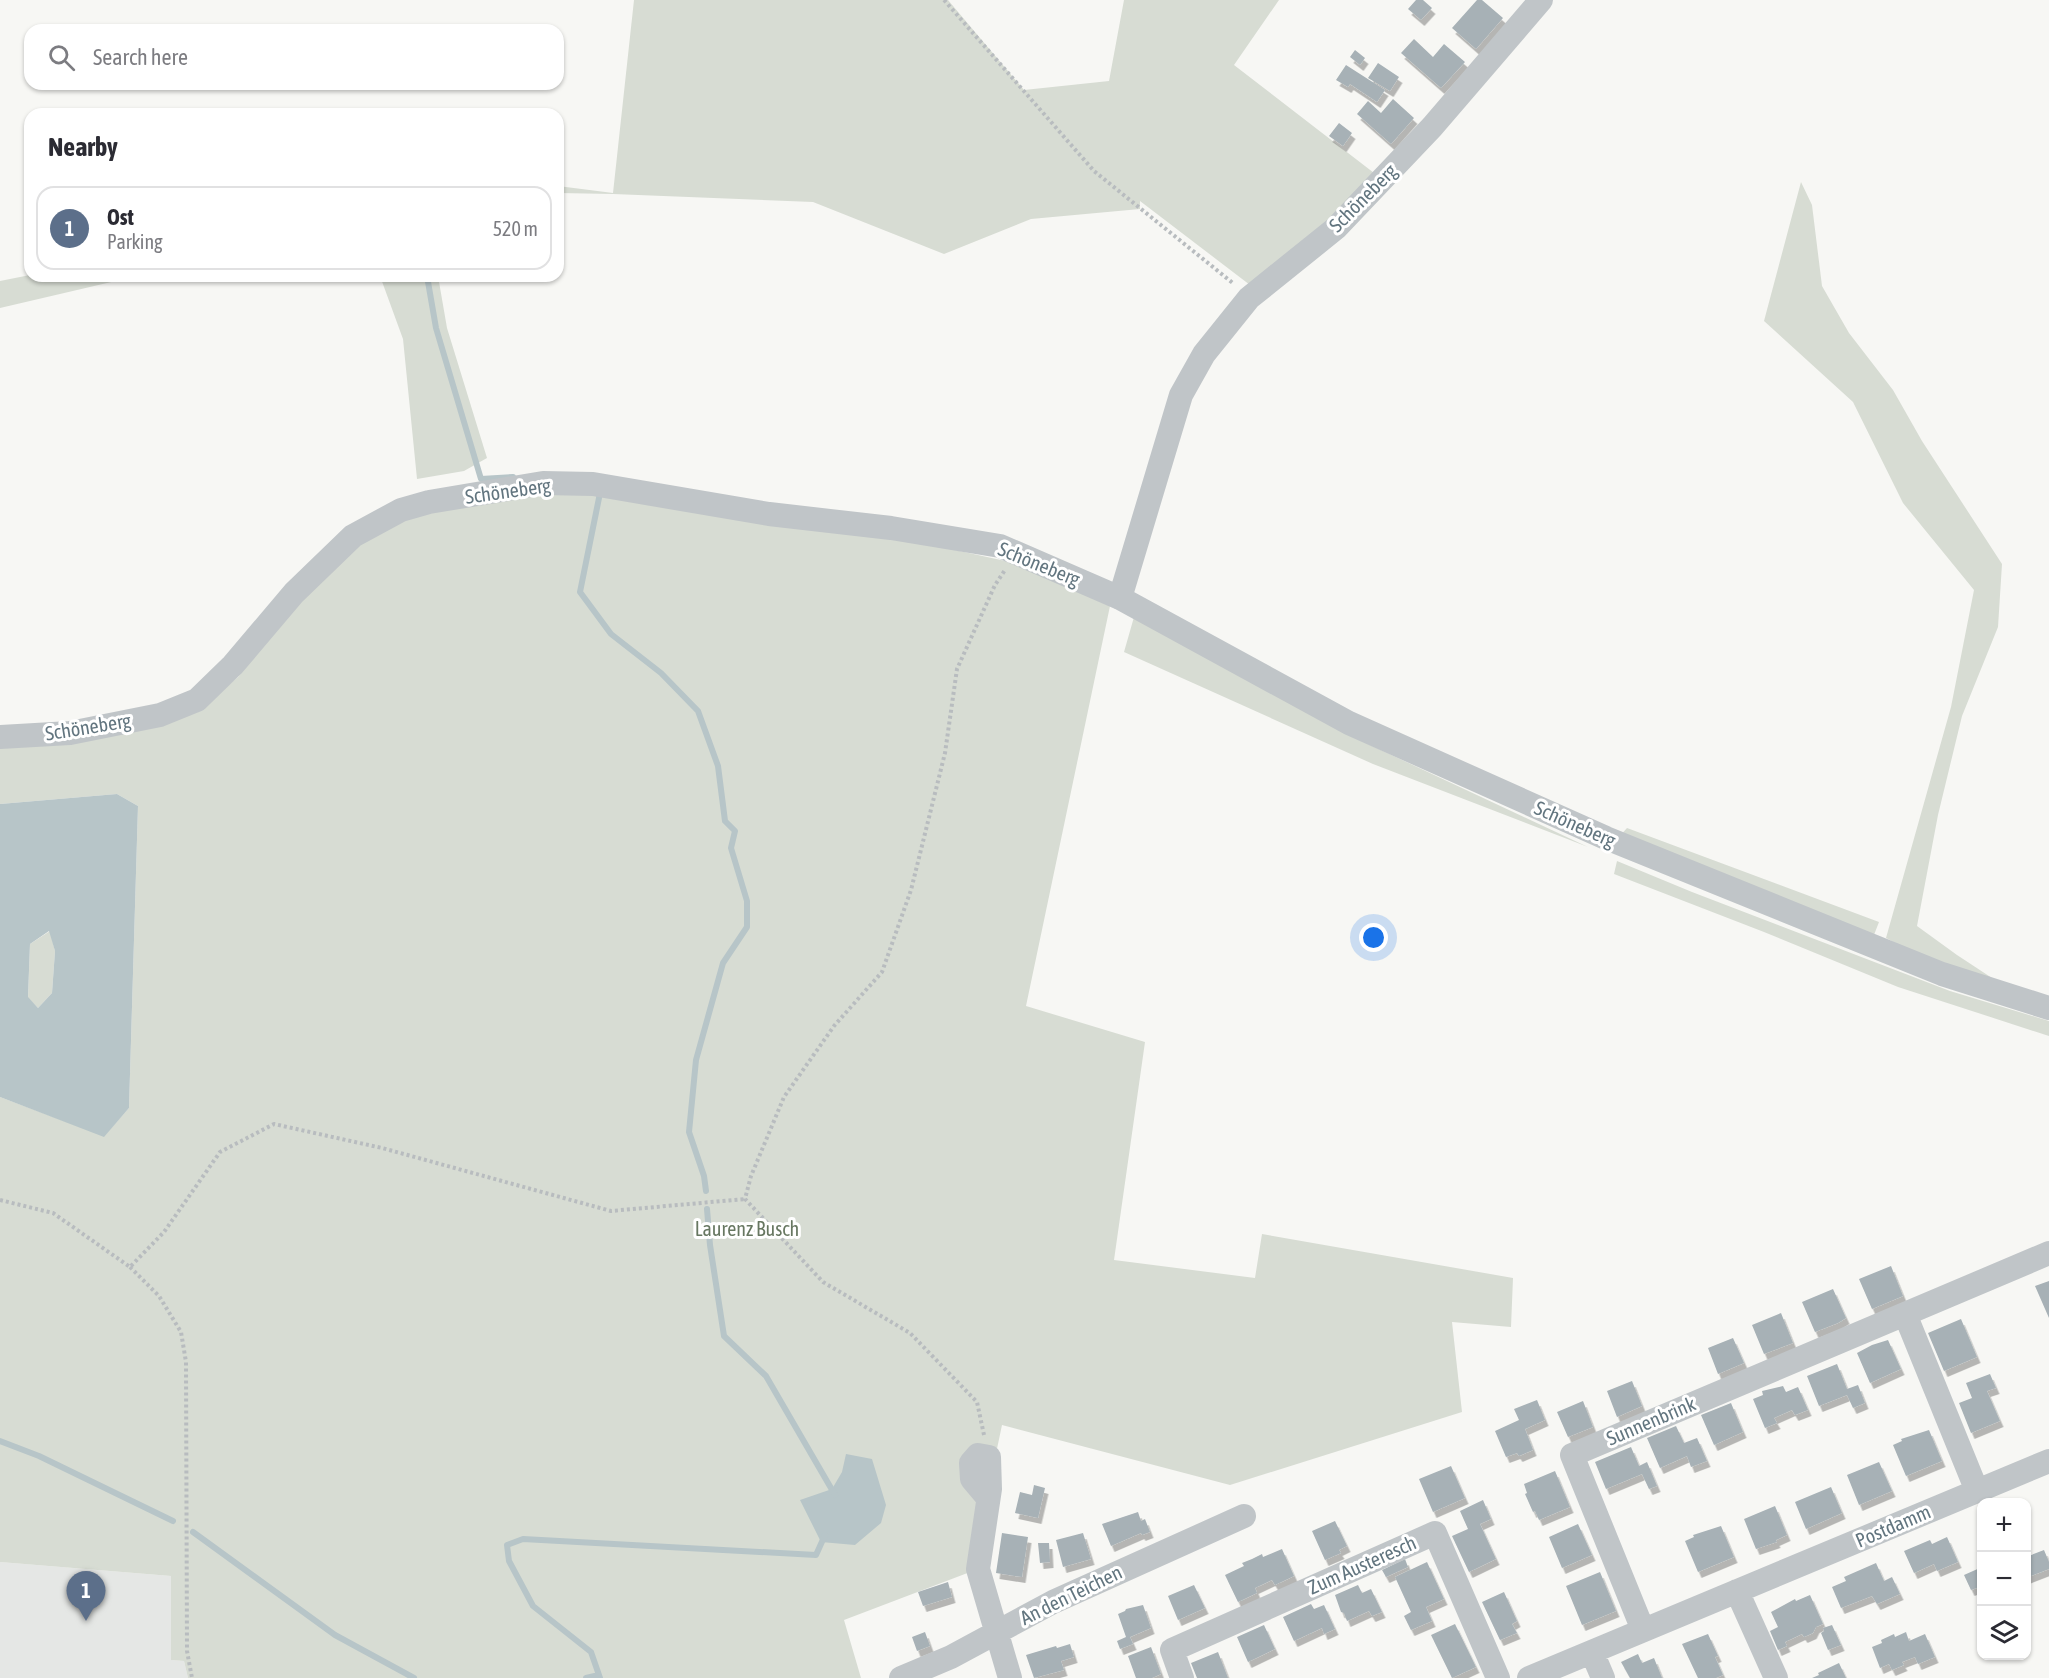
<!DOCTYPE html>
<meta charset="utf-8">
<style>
body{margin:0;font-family:"Asap Condensed",sans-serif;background:#f2f2f3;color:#2b2b33}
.controls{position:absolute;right:18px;bottom:18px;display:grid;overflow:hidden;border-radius:12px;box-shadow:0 2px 4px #0004}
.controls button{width:54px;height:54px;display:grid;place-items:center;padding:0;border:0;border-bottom:2px solid #e1e1e2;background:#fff;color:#2b2b33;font:30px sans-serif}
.you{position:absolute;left:1374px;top:938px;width:21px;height:21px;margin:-15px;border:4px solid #fff;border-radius:50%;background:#1a73e8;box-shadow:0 0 0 9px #1a73e833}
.badge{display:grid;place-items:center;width:39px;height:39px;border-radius:50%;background:#e34429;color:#fff;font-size:20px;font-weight:700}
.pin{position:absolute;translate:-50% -50px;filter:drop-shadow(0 2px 3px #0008)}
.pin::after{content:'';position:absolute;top:32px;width:21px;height:18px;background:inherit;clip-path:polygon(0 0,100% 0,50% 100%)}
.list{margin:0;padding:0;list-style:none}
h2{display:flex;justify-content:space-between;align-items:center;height:78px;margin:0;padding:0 24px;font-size:26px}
h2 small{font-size:20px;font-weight:400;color:#7c7c81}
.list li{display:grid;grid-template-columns:39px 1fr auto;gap:18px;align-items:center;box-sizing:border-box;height:84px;margin:0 12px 12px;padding:0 12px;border:2px solid #e1e1e2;border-radius:18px}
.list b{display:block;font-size:22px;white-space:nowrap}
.list p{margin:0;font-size:20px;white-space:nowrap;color:#7c7c81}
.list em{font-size:20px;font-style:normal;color:#7c7c81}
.icon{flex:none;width:33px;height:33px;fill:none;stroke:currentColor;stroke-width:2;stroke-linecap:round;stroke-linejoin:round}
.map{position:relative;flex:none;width:2049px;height:1678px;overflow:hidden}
.search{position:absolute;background:#fff;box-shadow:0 2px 4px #0004;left:24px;top:24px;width:540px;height:66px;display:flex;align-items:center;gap:15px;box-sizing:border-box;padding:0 21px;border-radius:18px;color:#7c7c81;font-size:22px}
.panel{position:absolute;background:#fff;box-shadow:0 2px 4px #0004;left:24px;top:108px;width:540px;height:174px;border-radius:18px}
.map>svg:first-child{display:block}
.built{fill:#e5e7e5}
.green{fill:#d7dcd3}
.water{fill:#b7c5c8;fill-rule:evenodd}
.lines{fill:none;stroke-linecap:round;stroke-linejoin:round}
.stream{stroke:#b7c5c8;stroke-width:6}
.building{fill:#a7b1b6;filter:url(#shadow)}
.path{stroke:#b8bcbf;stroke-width:4;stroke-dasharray:3 3;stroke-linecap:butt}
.minor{stroke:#c0c5c8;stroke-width:24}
.labels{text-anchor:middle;stroke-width:6;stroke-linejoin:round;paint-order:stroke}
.street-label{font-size:20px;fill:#62757f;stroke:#fff}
.park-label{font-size:20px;fill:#677761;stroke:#fff}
</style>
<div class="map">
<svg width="2049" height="1678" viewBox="0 0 2049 1678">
<defs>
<filter id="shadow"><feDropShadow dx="3.5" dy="6" stdDeviation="0" flood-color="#0004"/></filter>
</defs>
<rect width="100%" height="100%" fill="#f7f7f4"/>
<path class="built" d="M0,1562L171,1576V1660L184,1661L188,1678H0Z"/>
<path class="green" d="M634,0H948L1024,90L1109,81L1124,0H1279L1234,65L1374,173L1330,222L1250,285L1140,201V209L1031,219L944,254L813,202L613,194L558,193V186L613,193Z
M1801,182L1812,205L1822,286L1849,333L1893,390L1922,441L2002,564L1998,627L1962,716L1938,815L1917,926L1957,955L1992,978L1953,973L1886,938L1951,707L1974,590L1903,503L1853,402L1764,321Z
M30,275V276H137L0,308V281Z
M380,276H438L447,328L487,458L464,471L417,479L403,339Z
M605,493L923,543L1010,562L1110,606L1026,1006L1145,1042L1114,1260L1255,1278L1262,1234L1513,1278L1511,1327L1452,1322L1462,1412L1230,1485L1002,1425L994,1463L978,1569L844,1620L861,1678H188L184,1661L171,1660V1576L0,1562V1097L104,1136L129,1108L138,806L117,794L0,804V747L201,708L238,677L296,604L357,544L431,508L485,496Z
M1134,617L1368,744L1588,847L1373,764L1124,652Z
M1627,828L1879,922L1872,940L1618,838Z
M1617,861L1692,892L1950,991L2049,1021V1036L1898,987L1764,932L1614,874Z
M50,931L55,951L52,993L38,1008L28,998L30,944Z"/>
<path class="water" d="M117,794L138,806L129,1108L104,1137L0,1097V804ZM49,931L55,951L52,993L38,1008L28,997L30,944Z
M846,1454L872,1459L886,1505L881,1523L855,1545L821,1542L800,1500L832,1489L842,1472Z"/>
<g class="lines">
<path class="stream" d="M427,276L436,328L481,479L513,477
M600,493L580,592L611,634L661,673L698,711L718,766L725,821L735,831L731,848L747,901V927L723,963L696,1060L689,1132L704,1176L706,1191
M707,1209L710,1245L724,1336L766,1376L835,1495
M0,1441L39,1456L173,1521
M193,1532L335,1635L414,1678
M586,1678L599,1675
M600,1678L591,1652L533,1606L509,1561L507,1545L523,1539L816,1555L825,1535"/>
</g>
<path class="building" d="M1416,0H1423L1432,8L1421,20L1408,9Z
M1477,0H1482L1503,18L1476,49L1452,28Z
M1414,39L1433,57L1444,44L1465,62L1441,88L1401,53Z
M1355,50L1365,58L1360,65L1350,57Z
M1378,63L1399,77L1390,91L1368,78Z
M1346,65L1385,90L1377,102L1350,84L1348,87L1336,80Z
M1393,99L1414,118L1391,144L1357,114L1368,101L1381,113Z
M1339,123L1352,133L1343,146L1329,136Z
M1891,1266L1903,1296L1872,1309L1859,1279Z
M2049,1281V1318L2035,1286Z
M1833,1289L1846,1318L1838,1323L1815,1332L1802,1302Z
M1781,1313L1793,1343L1764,1354L1752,1325Z
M1961,1319L1977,1357L1944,1371L1928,1333Z
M1733,1338L1744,1363L1718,1374L1708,1348Z
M1888,1340L1901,1369L1870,1383L1857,1353L1872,1345Z
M1837,1364L1847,1389L1858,1385L1865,1403L1853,1408L1847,1395L1819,1406L1807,1376Z
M1990,1374L1996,1388L1987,1391L2000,1421L1971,1433L1959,1403L1972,1398L1966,1383Z
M1632,1381L1642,1406L1617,1417L1607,1391Z
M1783,1386L1786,1392L1798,1387L1808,1410L1795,1415L1792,1410L1774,1418L1777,1423L1765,1428L1753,1399L1763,1395L1762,1391Z
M1537,1400L1545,1420L1525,1429L1533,1450L1519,1456L1517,1453L1506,1457L1495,1431L1519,1420L1514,1409Z
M1583,1401L1593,1427L1568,1437L1557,1412Z
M1731,1403L1743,1432L1714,1445L1701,1415Z
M1676,1426L1684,1443L1697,1438L1707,1461L1691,1467L1687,1456L1660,1468L1647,1438Z
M1929,1430L1942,1461L1906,1476L1893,1445L1902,1441L1901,1439Z
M1631,1447L1639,1466L1647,1462L1657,1486L1649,1489L1642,1474L1606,1489L1595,1462Z
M1879,1462L1892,1491L1859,1505L1847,1475Z
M1451,1466L1465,1498L1433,1512L1419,1479Z
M1555,1471L1570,1507L1539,1520L1535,1511L1533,1512L1525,1494L1527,1493L1524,1484Z
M1034,1485L1045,1488L1038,1518L1015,1513L1020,1492L1032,1495Z
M1831,1487L1842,1513L1806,1529L1795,1502Z
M1483,1500L1491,1519L1480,1524L1496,1559L1469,1572L1452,1536L1468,1529L1460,1511Z
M1775,1506L1787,1535L1776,1540L1777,1542L1756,1549L1744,1519Z
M1138,1512L1141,1521L1145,1519L1150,1532L1142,1535L1141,1533L1111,1546L1102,1524Z
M1335,1521L1347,1546L1339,1550L1341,1553L1325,1560L1312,1531Z
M1578,1524L1592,1555L1562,1568L1549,1537Z
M1721,1526L1734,1557L1698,1572L1685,1541L1694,1537L1693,1535Z
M1002,1533L1028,1537L1022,1577L996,1573Z
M1083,1533L1091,1559L1063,1567L1056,1540Z
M1947,1537L1958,1562L1937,1571L1934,1564L1914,1573L1904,1551L1930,1540L1932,1544Z
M1038,1543H1049L1050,1562L1040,1563Z
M1282,1549L1294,1576L1275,1585L1272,1580L1255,1588L1257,1593L1238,1602L1225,1575L1244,1566L1242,1563L1252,1559L1262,1554L1263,1557Z
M2044,1550L2049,1562V1569L2026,1578V1557Z
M1405,1559L1408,1567L1386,1577L1382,1570Z
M1427,1562L1444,1599L1426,1607L1432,1621L1411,1630L1404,1616L1411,1612L1395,1577Z
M1876,1563L1884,1581L1892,1577L1900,1594L1877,1604L1872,1596L1841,1608L1832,1587L1846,1581L1844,1577Z
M1982,1567V1586L1971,1590L1964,1575Z
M1600,1572L1616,1611L1582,1625L1566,1586Z
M948,1582L952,1597L923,1606L918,1592Z
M1194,1585L1205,1608L1178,1620L1168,1596Z
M1358,1585L1362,1593L1371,1589L1382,1612L1372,1616L1369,1611L1347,1621L1344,1613L1341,1612L1335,1595Z
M1504,1592L1517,1621L1512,1624L1517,1633L1500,1640L1482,1602Z
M1810,1595L1823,1624L1816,1627L1813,1633L1804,1637L1802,1634L1785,1642L1787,1646L1778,1650L1770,1631L1778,1627L1771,1612L1795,1599L1796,1601Z
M1311,1604L1314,1609L1324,1605L1335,1629L1324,1634L1322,1628L1294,1641L1283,1617Z
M1143,1605L1151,1628L1130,1637L1133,1644L1120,1649L1117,1641L1126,1637L1118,1614L1125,1611L1126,1609Z
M1455,1624L1476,1667L1452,1678L1431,1635Z
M1264,1625L1275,1649L1248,1662L1237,1637Z
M1832,1625L1841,1645L1828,1650L1821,1633L1824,1631L1823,1628Z
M925,1632L930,1646L917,1651L912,1637Z
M1906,1632L1909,1641L1925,1634L1935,1657L1918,1664L1915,1657L1902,1662L1904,1665L1892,1670L1889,1664L1880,1668L1872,1647L1882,1643L1881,1640L1894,1634L1895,1637Z
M1708,1634L1718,1656L1715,1657L1723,1675L1716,1678H1698L1682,1644Z
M1070,1644L1074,1657L1061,1661L1064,1670L1034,1678L1026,1655L1056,1646L1057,1648Z
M1151,1647L1161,1674L1152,1678H1136L1128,1656Z
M1218,1652L1228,1678H1197L1191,1663Z
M1638,1654L1642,1663L1654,1658L1662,1678H1630L1621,1662Z
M1839,1663L1846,1678H1812L1819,1675L1818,1673Z"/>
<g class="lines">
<path class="path" d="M944,0L1094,171L1234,284
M0,1200L53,1213L130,1267L164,1232L220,1152L274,1124L382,1148L611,1211L745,1199
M130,1267L159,1296L181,1332L186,1362L187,1651L192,1678
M984,1435L977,1402L910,1333L823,1282L745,1199L751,1176L784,1097L834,1026L882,972L911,890L945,753L957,669L995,585L1005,570"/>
<path class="minor" d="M1120,598L1181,395L1204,354L1249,298L1336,228L1432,127L1541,0
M0,737L70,733L160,715L197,700L233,665L294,593L353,536L401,510L429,502L543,483L593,484L769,514L891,528L1000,546L1120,598L1349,723L1606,838L1942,974L2049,1008
M1905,1314L1977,1491
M988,1498L972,1479L971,1463L978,1455L989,1457L990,1489L978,1569L1010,1678
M1737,1591L1776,1678
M1643,1630L1572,1455L2049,1253
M1592,1652L1603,1678
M901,1678L951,1657L1053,1602L1244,1516
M1182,1678L1172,1650L1435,1533L1498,1678
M1529,1678L2049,1461"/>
</g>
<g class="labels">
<g class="street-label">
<text transform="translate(1363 198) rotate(-45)" y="7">Schöneberg</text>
<text transform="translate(508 491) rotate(-8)" y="7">Schöneberg</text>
<text transform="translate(1039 564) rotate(22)" y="7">Schöneberg</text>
<text transform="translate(88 727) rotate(-9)" y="7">Schöneberg</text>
<text transform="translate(1575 824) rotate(24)" y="7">Schöneberg</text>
<text transform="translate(1651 1421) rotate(-23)" y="7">Sunnenbrink</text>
<text transform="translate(1893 1526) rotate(-23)" y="7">Postdamm</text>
<text transform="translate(1362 1565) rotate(-24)" y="7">Zum Austeresch</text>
<text transform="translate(1071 1595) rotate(-26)" y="7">An den Teichen</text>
</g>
<g class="park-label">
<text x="747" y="1236">Laurenz Busch</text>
</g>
</g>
</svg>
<div class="controls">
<button>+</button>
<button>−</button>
<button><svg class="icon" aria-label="layers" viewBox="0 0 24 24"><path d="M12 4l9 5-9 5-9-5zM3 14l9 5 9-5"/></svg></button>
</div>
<div class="you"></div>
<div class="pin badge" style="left:86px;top:1621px;background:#5c6f8a">1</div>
<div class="search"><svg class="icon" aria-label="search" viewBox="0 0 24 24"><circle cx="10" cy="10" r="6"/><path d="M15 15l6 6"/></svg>Search here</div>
<section class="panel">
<h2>Nearby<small></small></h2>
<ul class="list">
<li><span class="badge" style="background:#5c6f8a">1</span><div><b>Ost</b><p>Parking</p></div><em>520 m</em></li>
</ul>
</section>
</div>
